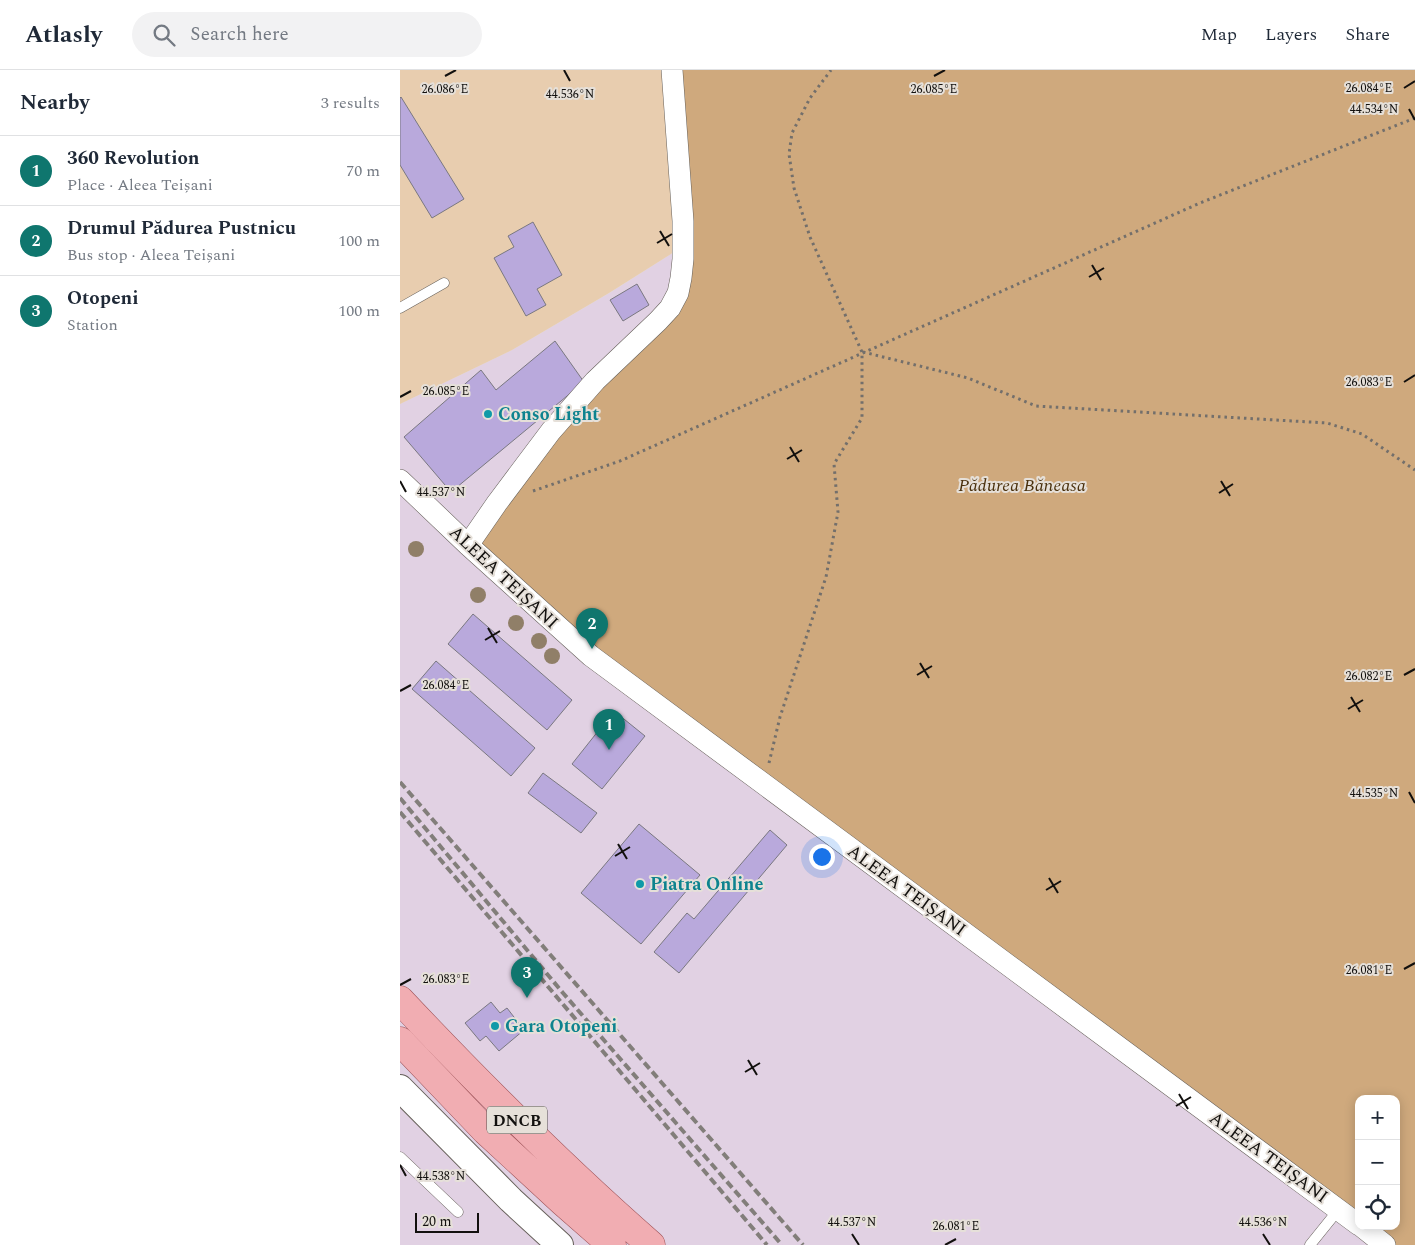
<!DOCTYPE html>
<meta charset="utf-8">
<style>
body{margin:0;font-family:Spectral,serif;background:#f2f2f3;color:#1f2937}
.controls{position:absolute;right:15px;bottom:15px;display:grid;overflow:hidden;border-radius:10px;box-shadow:0 2px 12px #0003}
.controls button{width:45px;height:45px;display:grid;place-items:center;padding:0;border:0;border-bottom:1px solid #e0e1e3;background:#fff;color:#1f2937;font:25px sans-serif}
.scale{position:absolute;left:15px;bottom:12px;width:64px;box-sizing:border-box;padding-left:5px;border:2px solid #12100e;border-top:0;font-size:14px;line-height:18px;white-space:nowrap;color:#12100e;-webkit-text-stroke:4px #e6e0d9;paint-order:stroke}
.you{position:absolute;left:421px;top:786px;width:18px;height:18px;margin:-12px;border:4px solid #fff;border-radius:50%;background:#1a73e8;box-shadow:0 0 0 8px #1a73e833}
.badge{display:grid;place-items:center;width:32px;height:32px;border-radius:50%;background:#0f766e;color:#fff;font-size:16px;font-weight:700}
.pin{position:absolute;translate:-50% -41px;filter:drop-shadow(0 1px 2px #0008)}
.pin::after{content:'';position:absolute;top:26px;width:18px;height:15px;background:inherit;clip-path:polygon(0 0,100% 0,50% 100%)}
.list{margin:0;padding:0;list-style:none}
h2{display:flex;justify-content:space-between;align-items:center;height:65px;margin:0;padding:0 20px;font-size:21px}
h2 small{font-size:16px;font-weight:400;color:#747a83}
.list li{display:grid;grid-template-columns:32px 1fr auto;gap:15px;align-items:center;box-sizing:border-box;height:70px;padding:0 20px;border-top:1px solid #e0e1e3}
.list b{display:block;font-size:19px;white-space:nowrap}
.list p{margin:0;font-size:16px;white-space:nowrap;color:#747a83}
.list em{font-size:16px;font-style:normal;color:#747a83}
.icon{flex:none;width:28px;height:28px;fill:none;stroke:currentColor;stroke-width:2;stroke-linecap:round;stroke-linejoin:round}
.map{position:relative;flex:none;width:1015px;height:1175px;overflow:hidden}
header{display:flex;align-items:center;gap:30px;box-sizing:border-box;height:70px;padding:0 25px;background:#fff;border-bottom:1px solid #e0e1e3}
header strong{font-size:24px}
nav{display:flex;gap:28px;margin-inline-start:auto;font-size:18px}
.search{width:350px;height:45px;background:#f2f2f3;display:flex;align-items:center;gap:12px;box-sizing:border-box;padding:0 18px;border-radius:28px;color:#747a83;font-size:19px}
main{display:flex}
aside{flex:1;background:#fff}
.map>svg:first-child{display:block}
.industrial{fill:#e1d1e3}
.green{fill:#e8cdaf}
.forest{fill:#cfa97d}
.building{fill:#b9a9dc;stroke:#7a7880}
.lines{fill:none;stroke-linecap:round;stroke-linejoin:round}
.service-casing{stroke:#66605a;stroke-width:11}
.minor-casing{stroke:#66605a;stroke-width:22}
.tertiary-casing{stroke:#66605a;stroke-width:28}
.primary-casing{stroke:#9d5257;stroke-width:29}
.path{stroke:#736f6b;stroke-width:3;stroke-dasharray:2.5 4;stroke-linecap:butt}
.service{stroke:#fff;stroke-width:10}
.minor{stroke:#fff;stroke-width:21}
.tertiary{stroke:#fff;stroke-width:26}
.primary{stroke:#f1adb2;stroke-width:28}
.rail{stroke:#827e7a;stroke-width:4;stroke-dasharray:8 4;stroke-linecap:butt}
.tree{fill:#907f68}
.ticks{fill:none;stroke:#12100e;stroke-width:2}
.culture-dot{fill:#0f9aa8;stroke:#e6e0d9;stroke-width:2}
.labels{text-anchor:middle;stroke-width:4;stroke-linejoin:round;paint-order:stroke}
.shield{fill:#e6e0d9;stroke:#524e4b;stroke-width:1}
.shield-label{font-size:16px;font-weight:bold;fill:#12100e}
.culture-label{font-size:18px;font-weight:bold;fill:#0d838f;stroke:#e6e0d9;text-anchor:start}
.park-label{font-size:18px;font-style:italic;fill:#4a300c;stroke:#e6e0d9}
.street-label{font-size:18px;fill:#12100e;stroke:#e6e0d9}
.ticks-label{font-size:12px;text-anchor:middle;fill:#12100e;stroke:#e6e0d9;stroke-width:4;stroke-linejoin:round;paint-order:stroke}
</style>
<header>
<strong>Atlasly</strong>
<div class="search"><svg class="icon" aria-label="search" viewBox="0 0 24 24"><circle cx="10" cy="10" r="6"/><path d="M15 15l6 6"/></svg>Search here</div>
<nav><a>Map</a><a>Layers</a><a>Share</a></nav>
</header>
<main>
<aside>
<h2>Nearby<small>3 results</small></h2>
<ul class="list">
<li><span class="badge">1</span><div><b>360 Revolution</b><p>Place · Aleea Teișani</p></div><em>70 m</em></li>
<li><span class="badge">2</span><div><b>Drumul Pădurea Pustnicu</b><p>Bus stop · Aleea Teișani</p></div><em>100 m</em></li>
<li><span class="badge">3</span><div><b>Otopeni</b><p>Station</p></div><em>100 m</em></li>
</ul>
</aside>
<div class="map">
<svg width="1015" height="1175" viewBox="0 0 1015 1175">
<rect width="100%" height="100%" fill="#e6e0d9"/>
<path class="industrial" d="M284,173L258,251L985,1175H0V334L112,280L211,222L271,184Z"/>
<path class="green" d="M0,0H272L284,173L271,184L209,223L112,280L0,334Z"/>
<path class="forest" d="M272,0H1015V1175H985L961,1156H996V1029H959V1155L191,586L68,475L278,223Z"/>
<path class="building" d="M1,27L64,129L32,148L0,95V28Z
M133,152L162,205L137,219L146,235L126,246L94,188L114,177L108,166Z
M237,214L249,235L223,251L210,230Z
M155,271L184,312L51,422L4,367L81,300L96,320Z
M73,544L172,630L147,660L48,574Z
M36,591L135,678L111,706L12,619Z
M214,641L245,666L202,719L172,694Z
M143,703L197,743L181,763L128,723Z
M239,754L300,805L241,874L181,823Z
M370,760L387,775L279,903L254,882L287,843L294,849Z
M91,932L100,943L107,938L124,960L99,981L86,966L80,971L65,953Z"/>
<g class="lines">
<g class="service-casing">
<path id="service" d="M0,238L44,213
M0,1087L58,1142
M910,1175L939,1139"/>
</g>
<g class="minor-casing">
<path id="minor" d="M0,410L68,475L191,586L959,1155
M68,475L97,433L151,361L195,311L258,251L270,238L278,223L281,208L283,189V151L272,0
M961,1156L985,1175"/>
</g>
<g class="tertiary-casing">
<path id="tertiary" d="M0,1018L111,1130L160,1175"/>
</g>
<g class="primary-casing">
<path id="primary" d="M0,930C80,1015 163,1098 251,1175
M0,971L86,1061L163,1132L212,1175"/>
</g>
<path class="path" d="M463,282L568,308L636,336L927,353L962,364L1015,400
M133,421L220,391L800,133L1015,48
M369,693L380,647L426,507L438,442L434,394L462,348V282L410,167L394,118L389,84L392,63L410,28L431,0"/>
<use href="#service" class="service"/>
<use href="#minor" class="minor"/>
<use href="#tertiary" class="tertiary"/>
<use href="#primary" class="primary"/>
<path class="rail" d="M0,712L403,1175
M0,728L163,923L382,1175
M0,742L367,1175"/>
</g>
<g class="tree">
<circle cx="16" cy="479" r="8"/>
<circle cx="78" cy="525" r="8"/>
<circle cx="116" cy="553" r="8"/>
<circle cx="139" cy="571" r="8"/>
<circle cx="152" cy="586" r="8"/>
</g>
<path class="ticks" d="M164,0L170,11M45,6L56,0M534,6L545,0M1004,18L1015,11M1009,39L1015,50M260,161L269,176M257,173L272,164M692,195L701,210M689,207L704,198M1004,312L1015,305M0,327L11,321M390,377L399,392M387,389L402,380M0,411L6,422M821,411L830,426M819,423L833,414M88,558L97,573M85,570L100,561M520,593L529,608M517,605L532,596M1004,605L1015,599M0,621L11,615M951,627L960,642M948,639L963,630M1009,722L1015,733M218,774L227,789M215,786L230,777M649,808L658,823M646,820L661,811M1004,899L1015,893M0,915L11,909M348,990L357,1005M345,1002L360,993M779,1024L788,1039M776,1036L791,1027M0,1095L6,1106M452,1164L459,1175M863,1164L870,1175M545,1175L556,1169"/>
<g class="culture-dot">
<circle cx="88" cy="344" r="5"/>
<circle cx="240" cy="814" r="5"/>
<circle cx="95" cy="956" r="5"/>
</g>
<g class="labels">
<rect class="shield" x="87" y="1036.5" width="60" height="27" rx="4"/>
<g class="shield-label">
<text x="117" y="1056">DNCB</text>
</g>
<g class="culture-label">
<text x="98" y="350">Conso Light</text>
<text x="250" y="820">Piatra Online</text>
<text x="105" y="962">Gara Otopeni</text>
</g>
<g class="park-label">
<text x="622" y="421">Pădurea Băneasa</text>
</g>
<g class="street-label">
<text transform="translate(104 507) rotate(43)" y="6">ALEEA TEIȘANI</text>
<text transform="translate(507 820) rotate(36)" y="6">ALEEA TEIȘANI</text>
<text transform="translate(869 1087) rotate(36)" y="6">ALEEA TEIȘANI</text>
</g>
</g>
<g class="ticks-label">
<text x="969" y="22">26.084°E</text>
<text x="534" y="23">26.085°E</text>
<text x="45" y="23">26.086°E</text>
<text x="170" y="28">44.536°N</text>
<text x="974" y="43">44.534°N</text>
<text x="969" y="316">26.083°E</text>
<text x="46" y="325">26.085°E</text>
<text x="41" y="426">44.537°N</text>
<text x="969" y="610">26.082°E</text>
<text x="46" y="619">26.084°E</text>
<text x="974" y="727">44.535°N</text>
<text x="969" y="904">26.081°E</text>
<text x="46" y="913">26.083°E</text>
<text x="41" y="1110">44.538°N</text>
<text x="452" y="1156">44.537°N</text>
<text x="863" y="1156">44.536°N</text>
<text x="556" y="1160">26.081°E</text>
</g>
</svg>
<div class="controls">
<button>+</button>
<button>−</button>
<button><svg class="icon" aria-label="locate" viewBox="0 0 24 24"><circle cx="12" cy="12" r="6"/><path d="M12 2v4M12 18v4M2 12h4M18 12h4"/></svg></button>
</div>
<div class="scale">20 m</div>
<div class="you"></div>
<div class="pin badge" style="left:209px;top:680px">1</div>
<div class="pin badge" style="left:192px;top:579px">2</div>
<div class="pin badge" style="left:127px;top:928px">3</div>
</div>
</main>
